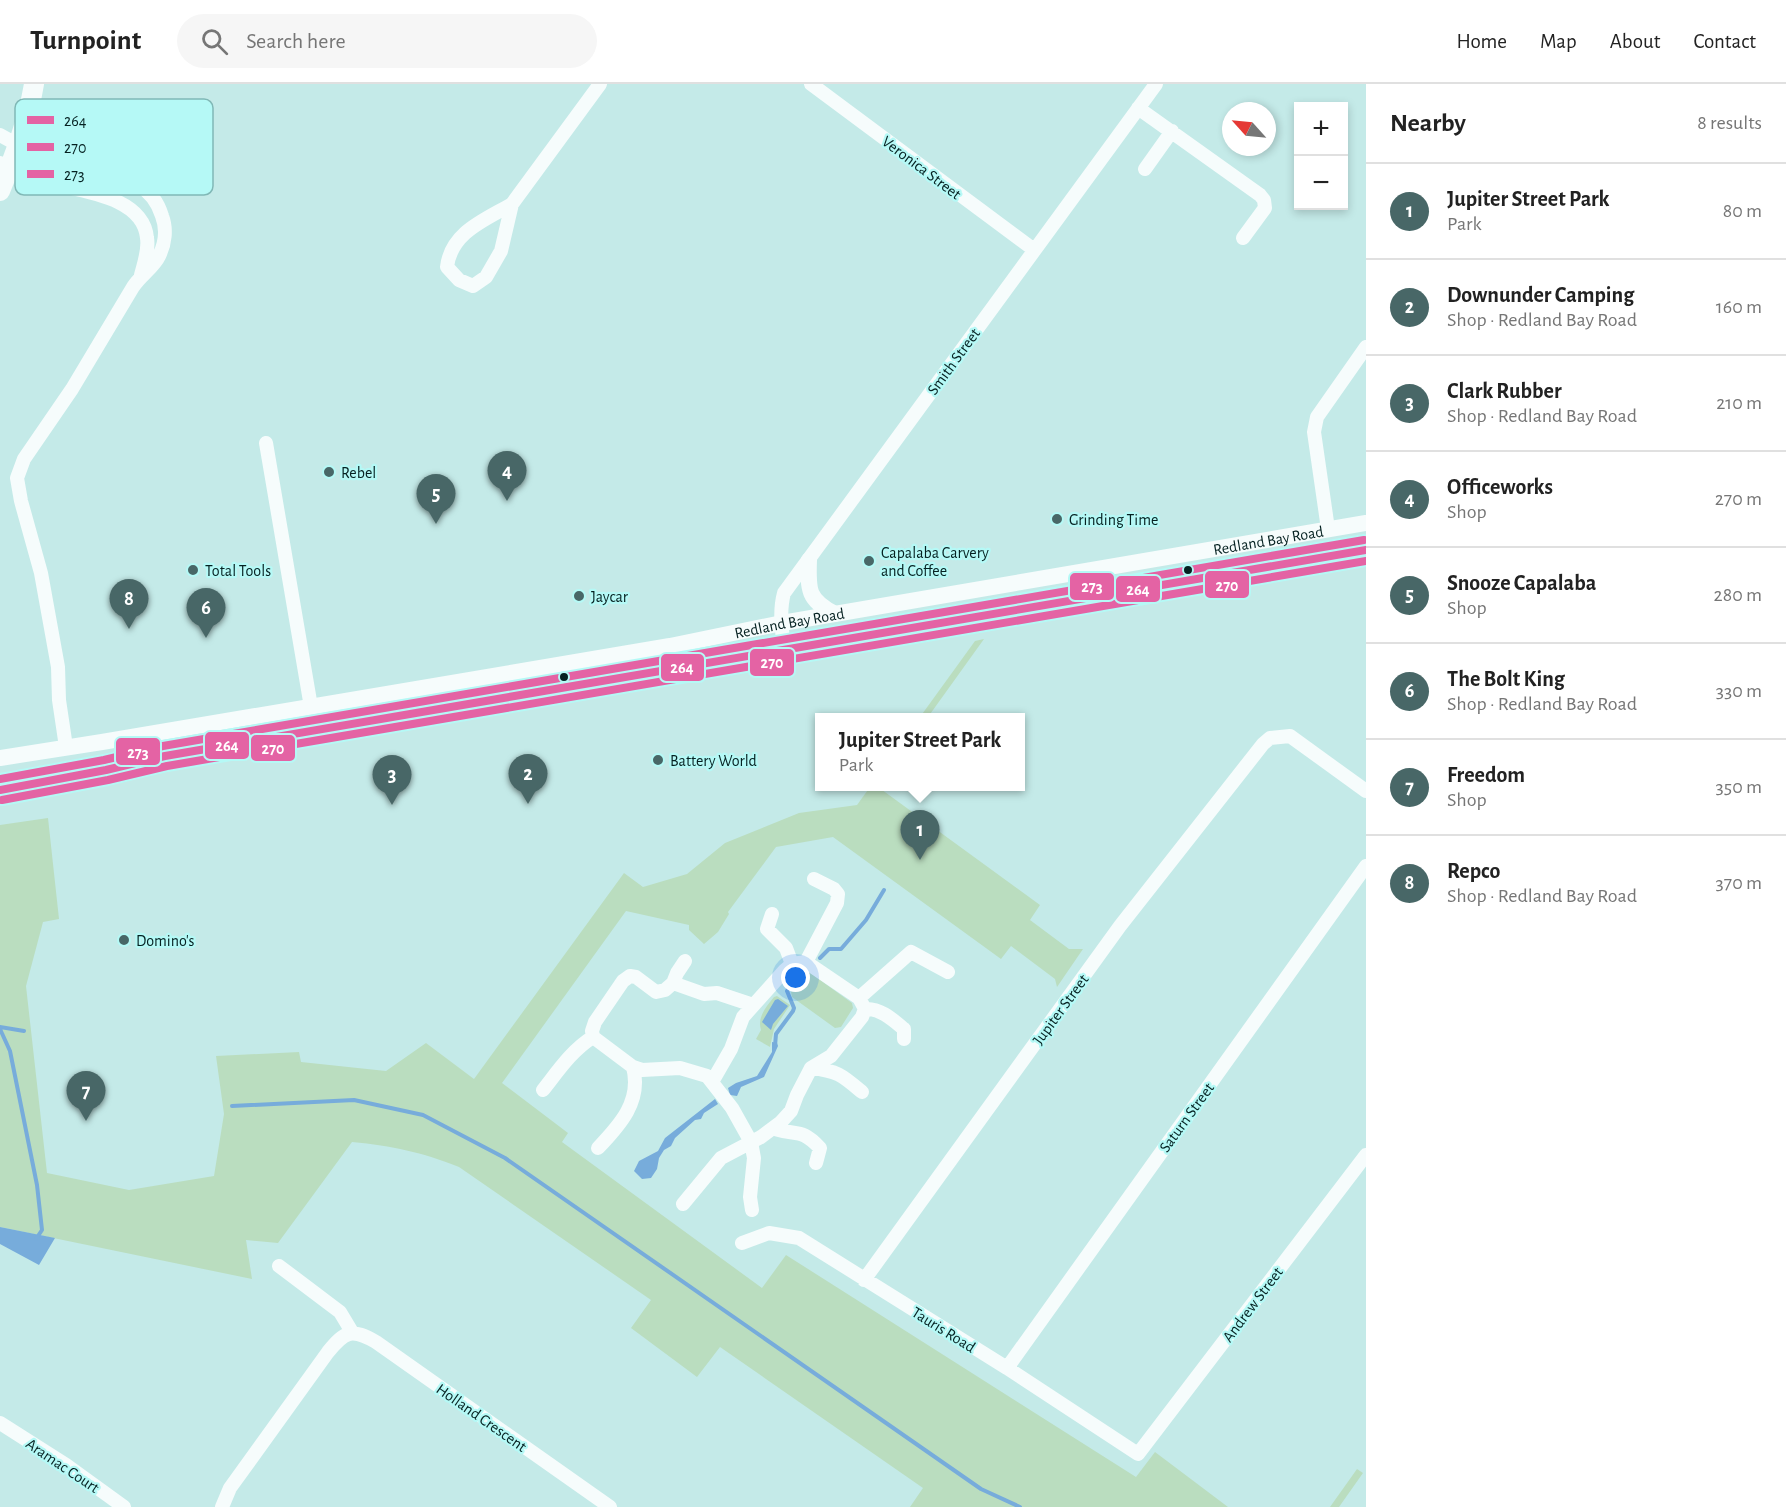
<!DOCTYPE html>
<meta charset="utf-8">
<style>
body{margin:0;font-family:"Alegreya Sans",sans-serif;background:#f6f6f6;color:#222}
.controls{position:absolute;right:18px;top:18px;display:grid;overflow:hidden;border-radius:0px;box-shadow:0 3px 9px #0003}
.controls button{width:54px;height:54px;display:grid;place-items:center;padding:0;border:0;border-bottom:2px solid #e0e0e0;background:#fff;color:#222;font:30px sans-serif}
.compass{position:absolute;left:1222px;top:18px;width:54px;height:54px;border-radius:50%;background:#fff;box-shadow:0 3px 9px #0003;rotate:297deg}
.you{position:absolute;left:796px;top:894px;width:21px;height:21px;margin:-15px;border:4px solid #fff;border-radius:50%;background:#1a73e8;box-shadow:0 0 0 9px #1a73e833}
.badge{display:grid;place-items:center;width:39px;height:39px;border-radius:50%;background:#486767;color:#fff;font-size:20px;font-weight:700}
.pin{position:absolute;translate:-50% -50px;filter:drop-shadow(0 2px 3px #0008)}
.pin::after{content:'';position:absolute;top:32px;width:21px;height:18px;background:inherit;clip-path:polygon(0 0,100% 0,50% 100%)}
.popup{position:absolute;left:815px;top:629px;width:210px;height:78px;box-sizing:border-box;display:grid;place-content:center;border-radius:0px;background:#fff;filter:drop-shadow(0 2px 4px #0005);font-size:20px;white-space:nowrap;color:#767676}
.popup b{font-size:22px;color:#222}
.popup::after{content:'';position:absolute;left:50%;top:100%;margin-left:-12px;border:12px solid transparent;border-top-color:#fff}
.list{margin:0;padding:0;list-style:none}
h2{display:flex;justify-content:space-between;align-items:center;height:78px;margin:0;padding:0 24px;font-size:26px}
h2 small{font-size:20px;font-weight:400;color:#767676}
.list li{display:grid;grid-template-columns:39px 1fr auto;gap:18px;align-items:center;box-sizing:border-box;height:96px;padding:0 24px;border-top:2px solid #e0e0e0}
.list b{display:block;font-size:22px;white-space:nowrap}
.list p{margin:0;font-size:20px;white-space:nowrap;color:#767676}
.list em{font-size:20px;font-style:normal;color:#767676}
.icon{flex:none;width:33px;height:33px;fill:none;stroke:currentColor;stroke-width:2;stroke-linecap:round;stroke-linejoin:round}
.map{position:relative;flex:none;width:1366px;height:1423px;overflow:hidden}
header{display:flex;align-items:center;gap:36px;box-sizing:border-box;height:84px;padding:0 30px;background:#fff;border-bottom:2px solid #e0e0e0}
header strong{font-size:28px}
nav{display:flex;gap:33px;margin-inline-start:auto;font-size:21px}
.search{width:420px;height:54px;background:#f6f6f6;display:flex;align-items:center;gap:15px;box-sizing:border-box;padding:0 21px;border-radius:33px;color:#767676;font-size:22px}
main{display:flex}
aside{flex:1;background:#fff}
.map>svg:first-child{display:block}
.green{fill:#baddbf}
.water{fill:#77acdb}
.lines{fill:none;stroke-linecap:round;stroke-linejoin:round}
.stream{stroke:#77acdb;stroke-width:4}
.minor{stroke:#f6fcfc;stroke-width:14}
.major{stroke:#f6fcfc;stroke-width:16}
.highway{stroke:#f6fcfc;stroke-width:20}
.bus-1-casing{stroke:#b5f9f6;stroke-width:12}
.bus-2-casing{stroke:#b5f9f6;stroke-width:12}
.bus-3-casing{stroke:#b5f9f6;stroke-width:12}
.bus-1{stroke:#e463a4;stroke-width:8}
.bus-2{stroke:#e463a4;stroke-width:8}
.bus-3{stroke:#e463a4;stroke-width:8}
.poi-dot{fill:#486767;stroke:#b5f9f6;stroke-width:2}
.bus-dot{fill:#052121;stroke:#b5f9f6;stroke-width:2}
.labels{text-anchor:middle;stroke-width:4.5;stroke-linejoin:round;paint-order:stroke}
.street-label{font-size:16px;fill:#052121;stroke:#b5f9f6}
.poi-label{font-size:16px;fill:#052121;stroke:#b5f9f6;text-anchor:start}
.key{fill:#b5f9f6;stroke:#80b8b6;stroke-width:1.5}
.key-label{font-size:16px;fill:#052121}
.line-badge{stroke:#b5f9f6;stroke-width:2}
.badge-label{font-size:16px;text-anchor:middle;font-weight:bold;fill:#fff}
</style>
<header>
<strong>Turnpoint</strong>
<div class="search"><svg class="icon" aria-label="search" viewBox="0 0 24 24"><circle cx="10" cy="10" r="6"/><path d="M15 15l6 6"/></svg>Search here</div>
<nav><a>Home</a><a>Map</a><a>About</a><a>Contact</a></nav>
</header>
<main>
<div class="map">
<svg width="1366" height="1423" viewBox="0 0 1366 1423">
<rect width="100%" height="100%" fill="#c4eae8"/>
<path class="green" d="M984,555L928,633H920L975,557Z
M870,703H878L1040,821L1030,836L1069,865H1083L1057,903L1055,895L1011,862L1001,875L833,753L776,763L728,828L729,830L718,848L704,860L689,846V841L626,827L502,999L568,1049L562,1058L762,1204L786,1171L1136,1393L1155,1368L1228,1423H910L923,1404L720,1263L697,1293L631,1244L651,1216L459,1083C421,1068 393,1062 352,1058L278,1159L246,1156L252,1195L0,1143V741L48,734L59,835L43,838L26,902L47,1089L129,1106L214,1092L224,1030L216,972L299,968L301,978L386,987L426,959L474,995L624,789L643,803L687,790L725,759L799,729L857,721Z
M809,888L852,919L853,924L841,943L835,944L792,913L791,908L804,889Z
M777,912L790,921L774,945L770,963L756,955L761,946C757,933 766,923 774,913Z
M1357,1385L1363,1389L1339,1423H1330Z"/>
<path class="water" d="M778,915L788,922L773,940L771,946L762,938L775,916Z
M772,958L777,959L778,962L764,993L741,1003L737,1012L730,1011L728,1004L736,999L757,992L772,968Z
M715,1015L718,1020L704,1029L701,1035L695,1036L675,1054L671,1062L664,1066L659,1074L657,1085L651,1094L642,1095L634,1087L639,1077L658,1067L665,1054Z
M0,1143L55,1154L39,1181L0,1160Z"/>
<g class="lines">
<path class="stream" d="M820,874L829,865H841L866,836L884,806
M0,943L24,947
M0,945L10,967L37,1101L42,1146L36,1155
M775,962L776,950L793,927L794,924L787,907L799,888L808,885
M232,1022L354,1016L423,1031L505,1074L981,1405L1020,1423"/>
<path class="minor" d="M811,0L1033,165
M1138,24L1260,111L1264,116L1265,124L1243,154
M0,51C24,65 49,77 75,85C110,96 149,89 162,132C167,145 165,160 159,172C154,183 140,192 133,203L72,305L24,375L17,394L21,417L41,489L58,583L59,616L66,663
M0,79C12,85 25,92 38,96C72,107 143,109 147,154C149,166 144,179 141,191
M1145,85L1172,47
M512,120C485,136 451,148 447,183L459,196L473,202L486,193L501,167L512,120L600,0
M266,359L311,623
M1328,445L1314,348L1317,333L1366,263
M784,565C782,547 779,527 784,509L1156,0
M772,830L767,845L786,864L792,880
M806,878L837,819L838,810L834,805L814,795
M673,899L677,889L685,877
M859,914L911,868L948,888
M865,925C880,924 892,935 904,945V955
M811,984C838,987 842,991 862,1008
M543,1006C558,987 572,966 593,953
M775,1045C798,1052 801,1044 820,1064L816,1079
M598,1064C620,1041 642,1017 633,983
M683,1120L721,1074L761,1053L781,1038L791,1027L797,1011L811,984L831,972L862,933L865,925L859,914L806,878L792,880L785,886L743,933L731,965L712,998
M752,1126L750,1113L754,1074L751,1058L732,1024L707,992L680,984L642,986L633,983L593,953L592,947L595,938L623,897L630,892L636,893L656,908L665,906L673,899L704,910L717,909L753,921
M742,1159L769,1149L799,1154L1007,1284L1138,1370L1366,1071
M279,1182L340,1228L352,1248
M864,1196L1120,842L1263,660L1270,654L1290,652L1366,707
M1007,1284L1366,782
M0,1339L66,1381L124,1423
M222,1423L230,1404L328,1268C345,1247 352,1244 376,1258L610,1423"/>
<g class="major">
<path d="M809,476C808,505 807,516 835,530"/>
<path id="s1" d="M0,674L102,658L670,562L782,539L1366,439"/>
<path d="M0,706L106,686L165,672L1366,466"/>
</g>
<path class="highway" d="M0,107C14,73 28,37 34,0"/>
<g class="bus-1-casing">
<path id="bus-1" d="M0,706L106,686L165,672L1366,466"/>
</g>
<g class="bus-2-casing">
<path id="bus-2" d="M2,716L108,696L167,682L1366,477"/>
</g>
<g class="bus-3-casing">
<path id="bus-3" d="M0,695L104,676L163,662L1364,456"/>
</g>
<use href="#bus-1" class="bus-1"/>
<use href="#bus-2" class="bus-2"/>
<use href="#bus-3" class="bus-3"/>
</g>
<g class="poi-dot">
<circle cx="329" cy="388" r="6"/>
<circle cx="1057" cy="435" r="6"/>
<circle cx="869" cy="477" r="6"/>
<circle cx="193" cy="486" r="6"/>
<circle cx="579" cy="512" r="6"/>
<circle cx="658" cy="676" r="6"/>
<circle cx="124" cy="856" r="6"/>
</g>
<g class="bus-dot">
<circle cx="1188" cy="486" r="5"/>
<circle cx="564" cy="593" r="5"/>
</g>
<g class="labels">
<g class="street-label">
<text transform="translate(922 83) rotate(37)" y="6">Veronica Street</text>
<text transform="translate(953 277) rotate(-54)" y="6">Smith Street</text>
<text dy="6" stroke="none"><textPath href="#s1" startOffset="1287">Redland Bay Road</textPath></text>
<text dy="6" stroke="none"><textPath href="#s1" startOffset="801">Redland Bay Road</textPath></text>
<text transform="translate(1060 925) rotate(-54)" y="6">Jupiter Street</text>
<text transform="translate(1186 1033) rotate(-54)" y="6">Saturn Street</text>
<text transform="translate(1252 1220) rotate(-53)" y="6">Andrew Street</text>
<text transform="translate(944 1245) rotate(32)" y="6">Tauris Road</text>
<text transform="translate(482 1333) rotate(35)" y="6">Holland Crescent</text>
<text transform="translate(63 1381) rotate(34)" y="6">Aramac Court</text>
</g>
<g class="poi-label">
<text x="341" y="394">Rebel</text>
<text x="1069" y="441">Grinding Time</text>
<text x="881" y="474">Capalaba Carvery<tspan x="881" dy="18">and Coffee</tspan></text>
<text x="205" y="492">Total Tools</text>
<text x="591" y="518">Jaycar</text>
<text x="670" y="682">Battery World</text>
<text x="136" y="862">Domino's</text>
</g>
</g>
<rect x="15" y="15" width="198" height="96" rx="9" class="key"/>
<rect x="27" y="32" width="27" height="8" fill="#e463a4"/>
<rect x="27" y="59" width="27" height="8" fill="#e463a4"/>
<rect x="27" y="86" width="27" height="8" fill="#e463a4"/>
<g class="key-label">
<text x="64" y="42">264</text>
<text x="64" y="69">270</text>
<text x="64" y="96">273</text>
</g>
<g class="line-badge">
<rect x="1204" y="486" width="46" height="29" rx="6" fill="#e463a4"/>
<rect x="1069" y="488" width="46" height="29" rx="6" fill="#e463a4"/>
<rect x="1115" y="491" width="46" height="28" rx="6" fill="#e463a4"/>
<rect x="749" y="564" width="46" height="29" rx="6" fill="#e463a4"/>
<rect x="660" y="569" width="45" height="29" rx="6" fill="#e463a4"/>
<rect x="204" y="647" width="46" height="29" rx="6" fill="#e463a4"/>
<rect x="250" y="650" width="46" height="28" rx="6" fill="#e463a4"/>
<rect x="115" y="653" width="46" height="29" rx="6" fill="#e463a4"/>
</g>
<g class="badge-label">
<text x="1227" y="507">270</text>
<text x="1092" y="508">273</text>
<text x="1138" y="511">264</text>
<text x="772" y="584">270</text>
<text x="682" y="589">264</text>
<text x="227" y="667">264</text>
<text x="273" y="670">270</text>
<text x="138" y="674">273</text>
</g>
</svg>
<div class="controls">
<button>+</button>
<button>−</button>
</div>
<svg class="compass" viewBox="-18 -18 36 36"><path d="M0-13l5 13h-10z" fill="#e53935"/><path d="M0 13l5-13h-10z" fill="#767676"/></svg>
<div class="you"></div>
<div class="pin badge" style="left:920px;top:776px">1</div>
<div class="popup"><b>Jupiter Street Park</b>Park</div>
<div class="pin badge" style="left:528px;top:720px">2</div>
<div class="pin badge" style="left:392px;top:721px">3</div>
<div class="pin badge" style="left:507px;top:417px">4</div>
<div class="pin badge" style="left:436px;top:440px">5</div>
<div class="pin badge" style="left:206px;top:554px">6</div>
<div class="pin badge" style="left:86px;top:1037px">7</div>
<div class="pin badge" style="left:129px;top:545px">8</div>
</div>
<aside>
<h2>Nearby<small>8 results</small></h2>
<ul class="list">
<li><span class="badge">1</span><div><b>Jupiter Street Park</b><p>Park</p></div><em>80 m</em></li>
<li><span class="badge">2</span><div><b>Downunder Camping</b><p>Shop · Redland Bay Road</p></div><em>160 m</em></li>
<li><span class="badge">3</span><div><b>Clark Rubber</b><p>Shop · Redland Bay Road</p></div><em>210 m</em></li>
<li><span class="badge">4</span><div><b>Officeworks</b><p>Shop</p></div><em>270 m</em></li>
<li><span class="badge">5</span><div><b>Snooze Capalaba</b><p>Shop</p></div><em>280 m</em></li>
<li><span class="badge">6</span><div><b>The Bolt King</b><p>Shop · Redland Bay Road</p></div><em>330 m</em></li>
<li><span class="badge">7</span><div><b>Freedom</b><p>Shop</p></div><em>350 m</em></li>
<li><span class="badge">8</span><div><b>Repco</b><p>Shop · Redland Bay Road</p></div><em>370 m</em></li>
</ul>
</aside>
</main>
